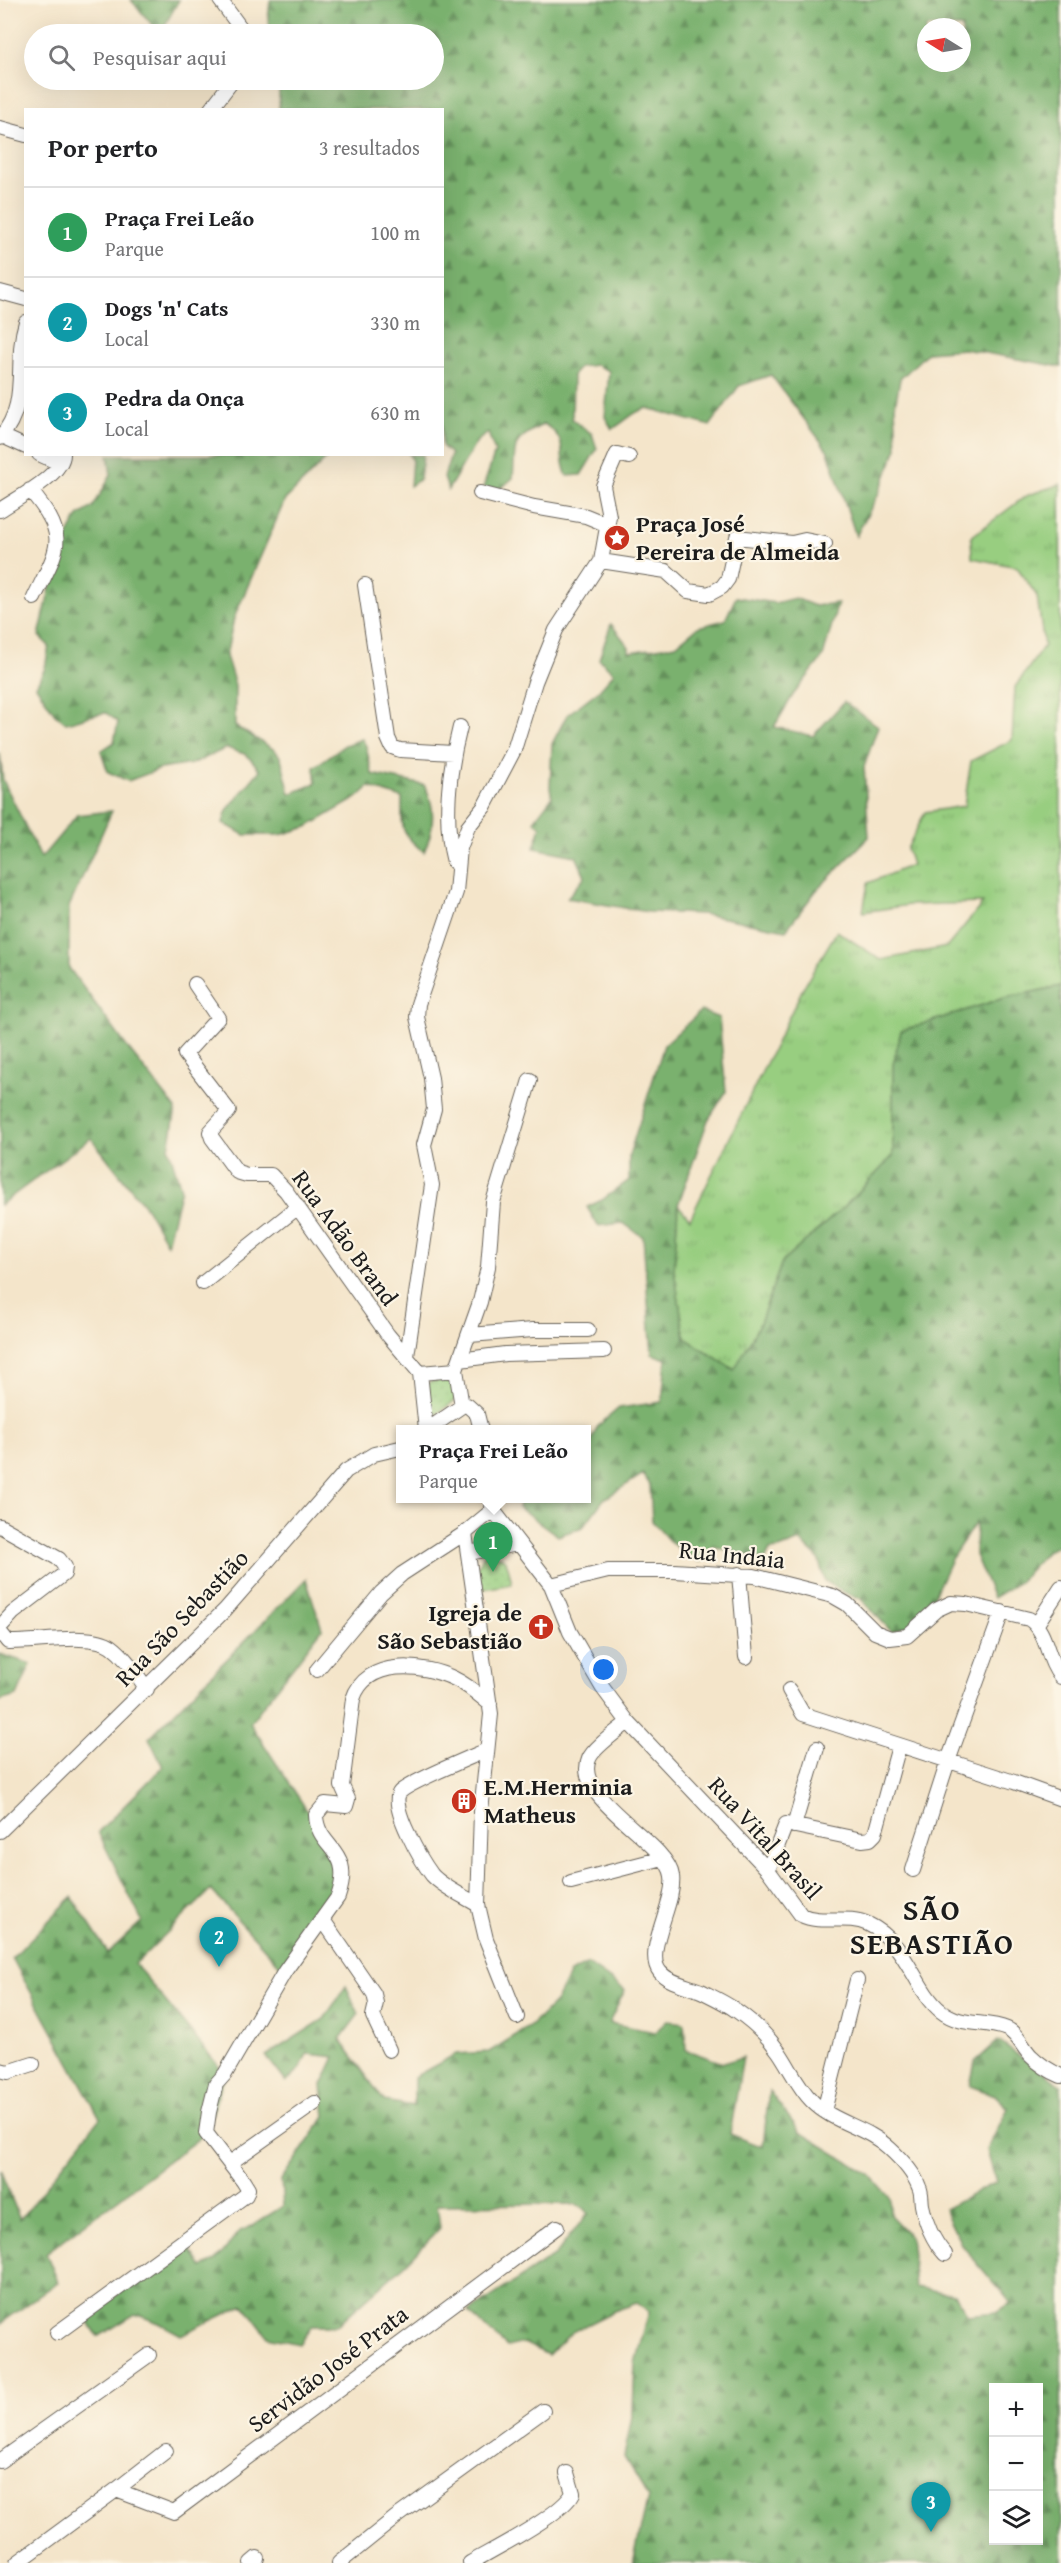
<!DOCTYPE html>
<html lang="pt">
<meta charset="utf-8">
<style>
body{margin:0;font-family:"Gentium Book Plus",serif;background:#f2f2f2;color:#202124}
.controls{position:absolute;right:18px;bottom:18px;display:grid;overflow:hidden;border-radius:0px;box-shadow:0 6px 24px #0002}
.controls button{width:54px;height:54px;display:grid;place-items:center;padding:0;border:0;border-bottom:2px solid #e0e0e0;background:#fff;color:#202124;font:30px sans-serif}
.compass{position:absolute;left:917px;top:18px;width:54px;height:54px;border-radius:50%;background:#fff;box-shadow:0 6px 24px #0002;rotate:281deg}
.you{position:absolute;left:604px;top:1670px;width:21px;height:21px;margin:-15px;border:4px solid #fff;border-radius:50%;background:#1a73e8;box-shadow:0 0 0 9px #1a73e833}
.badge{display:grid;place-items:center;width:39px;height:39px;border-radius:50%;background:#111827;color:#fff;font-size:20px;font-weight:700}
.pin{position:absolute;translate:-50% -50px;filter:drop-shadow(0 2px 3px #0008)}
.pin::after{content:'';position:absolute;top:32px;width:21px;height:18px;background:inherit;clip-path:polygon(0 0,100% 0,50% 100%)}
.popup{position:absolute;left:396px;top:1425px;width:195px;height:78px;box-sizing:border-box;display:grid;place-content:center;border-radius:0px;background:#fff;filter:drop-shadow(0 2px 4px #0005);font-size:20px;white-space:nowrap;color:#757577}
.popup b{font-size:22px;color:#202124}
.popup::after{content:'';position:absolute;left:50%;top:100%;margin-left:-12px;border:12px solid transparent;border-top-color:#fff}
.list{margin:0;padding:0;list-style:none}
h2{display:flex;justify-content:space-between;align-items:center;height:78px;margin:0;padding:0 24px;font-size:26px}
h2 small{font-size:20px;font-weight:400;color:#757577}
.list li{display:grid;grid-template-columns:39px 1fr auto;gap:18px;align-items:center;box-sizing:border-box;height:90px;padding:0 24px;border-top:2px solid #e0e0e0}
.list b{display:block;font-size:22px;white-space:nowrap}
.list p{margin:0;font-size:20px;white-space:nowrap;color:#757577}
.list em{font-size:20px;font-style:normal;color:#757577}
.icon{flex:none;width:33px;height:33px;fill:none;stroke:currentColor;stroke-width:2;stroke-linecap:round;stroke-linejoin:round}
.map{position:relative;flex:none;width:1061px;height:2563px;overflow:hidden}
.search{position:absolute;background:#fff;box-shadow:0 6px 24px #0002;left:24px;top:24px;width:420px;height:66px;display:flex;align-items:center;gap:15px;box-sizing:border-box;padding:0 21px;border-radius:33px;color:#757577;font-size:22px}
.panel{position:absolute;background:#fff;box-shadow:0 6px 24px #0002;left:24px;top:108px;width:420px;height:348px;border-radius:0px}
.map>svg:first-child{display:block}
.grass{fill:url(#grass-tufts);stroke:#5a754e;stroke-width:1.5}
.forest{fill:url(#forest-firs);stroke:#4b6645;stroke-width:1.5;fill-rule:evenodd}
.park{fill:url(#park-dots);stroke:#5a754e;stroke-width:1.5}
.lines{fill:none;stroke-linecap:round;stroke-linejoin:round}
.minor-casing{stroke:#686259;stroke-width:16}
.minor{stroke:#fff;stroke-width:14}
.labels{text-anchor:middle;stroke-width:4.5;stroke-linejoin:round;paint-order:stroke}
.poi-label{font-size:24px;font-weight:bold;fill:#1c1c1c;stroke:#fcf5e5;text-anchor:start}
.street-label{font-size:24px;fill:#1c1c1c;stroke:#fcf5e5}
.district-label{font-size:30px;font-weight:bold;letter-spacing:1.5px;fill:#1c1c1c;stroke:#fcf5e5}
</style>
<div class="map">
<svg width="1061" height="2563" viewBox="0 0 1061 2563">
<defs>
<pattern id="grass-tufts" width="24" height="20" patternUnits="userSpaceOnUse" patternTransform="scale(1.5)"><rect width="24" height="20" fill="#98ce80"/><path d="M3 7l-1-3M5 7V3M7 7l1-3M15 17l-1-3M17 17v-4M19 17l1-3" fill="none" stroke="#82b06e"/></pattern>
<pattern id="forest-firs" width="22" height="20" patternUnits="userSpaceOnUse" patternTransform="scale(1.5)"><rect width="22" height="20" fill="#7ab16e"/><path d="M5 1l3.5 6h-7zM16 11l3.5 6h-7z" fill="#638f5a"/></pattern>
<pattern id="park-dots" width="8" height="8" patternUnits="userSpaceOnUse" patternTransform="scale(1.5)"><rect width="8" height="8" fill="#98ce80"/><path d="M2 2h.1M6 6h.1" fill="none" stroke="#82b06e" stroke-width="1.8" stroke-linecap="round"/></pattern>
</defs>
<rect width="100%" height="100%" fill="#fcf5e5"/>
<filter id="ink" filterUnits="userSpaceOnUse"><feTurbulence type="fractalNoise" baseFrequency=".0167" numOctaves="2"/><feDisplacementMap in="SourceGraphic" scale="12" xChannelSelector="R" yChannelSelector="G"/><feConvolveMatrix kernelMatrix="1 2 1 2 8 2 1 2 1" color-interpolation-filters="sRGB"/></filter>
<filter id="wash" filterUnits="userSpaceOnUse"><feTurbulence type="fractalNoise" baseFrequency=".008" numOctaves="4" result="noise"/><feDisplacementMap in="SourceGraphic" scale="24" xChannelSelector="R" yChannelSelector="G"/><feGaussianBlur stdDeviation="1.35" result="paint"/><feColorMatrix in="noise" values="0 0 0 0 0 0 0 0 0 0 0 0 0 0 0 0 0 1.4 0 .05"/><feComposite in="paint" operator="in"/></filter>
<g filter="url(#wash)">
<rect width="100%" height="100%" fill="#f4e5ca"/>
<path class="grass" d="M1060,484L1061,986L1004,998L901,1031L893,1065V1156L846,1205L782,1262L760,1323L735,1370L685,1338L674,1270L678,1205L690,1219L804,986L837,931L881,960L947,947L983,903L909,905L863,912L868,883L912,865L907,849L925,812L964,806L971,761L1012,740L1015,687L1044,646L1037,596L1017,567L972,558L971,537L1026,496Z"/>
<path class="forest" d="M131,0H179L160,34Z
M270,0H1061V367L964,349L928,352L900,379L895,406L897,448L879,493L856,536L828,451L771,375L739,386L710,426L647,408C633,411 624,423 612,429L605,417L609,371L596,365L579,367L573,375L572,419L592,434L597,449L581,475L567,476C556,452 571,441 544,424C511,441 516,442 513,478L499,490L483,488L495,452L488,433L477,441L448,490L444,477L451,454L442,446V110L279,109V80H434V34H272L268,19ZM926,27H962V63H926Z
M108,455H330L285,500L234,618L226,656L235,685V726L275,750L281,758L290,794L316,783L314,767L345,745L362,739L366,746L372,774L424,785C437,807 434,830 424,852C399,833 402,828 402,798L369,787L357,798L307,827L280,835H244L223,823L227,810L260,770L247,755L227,748L192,764L160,769L128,781L108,772L101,751L114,742L118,722L106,713C92,714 80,720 66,723L55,714L36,686L45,668L49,646L39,636L54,571L63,544L78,516L93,507L111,475Z
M409,455H423L420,479L410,486L412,459Z
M736,597L775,603L795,598L815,606L838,603L823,657L793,695L774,727L813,736L844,702L878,726L864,767L869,837L816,891L786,930L703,914L648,912L567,898L585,876L576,856L534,848L541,827L534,821L552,797L550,788L552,744L567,715L598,691L614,673L599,659L611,624L629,647V652L676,645L698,627L725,620Z
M0,753L3,780L41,858L77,815L112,811L69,907V968L130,1051L176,1109L169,1148L181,1189L167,1244L147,1209L91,1138L0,1205Z
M1061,986V1544L1047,1551L1019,1582L993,1598L975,1555L976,1522L951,1559L932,1600L915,1623L892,1632L860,1598L843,1592L825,1581L818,1558L800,1541L779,1549L770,1550L765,1560L713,1546L700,1562L671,1543L652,1521L650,1485L643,1474L604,1499L583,1527L558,1536L518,1507L520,1499L586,1498V1452L598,1426L619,1408L662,1402L666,1359L652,1354L643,1237L623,1223L598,1226L587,1207L602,1200L629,1180V1155L664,1045L701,1011L719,1018L726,1092L708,1120L678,1205L674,1270L685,1338L734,1370L760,1323L782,1262L846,1205L893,1156V1065L901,1031L1004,998Z
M306,1579L322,1629L250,1723L316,1824L343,1883L285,1971L211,1890L135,1964L225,2074L206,2133L46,2253L58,2282L0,2324V2170L20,2219L100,2118L12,1958L72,1897L108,1953L142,1921L98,1832L163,1767L149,1738Z
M0,1654L31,1664L17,1696L0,1701Z
M588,1964L625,1990L609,2023L655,2032L667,2021L684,2023L686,2050L723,2063L743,2057L730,2134L763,2147L769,2091L800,2132L870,2175L890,2198V2215L910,2236L915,2287L954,2294L968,2315L997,2312L1011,2303L961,2244L944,2209L996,2182L987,2150L1008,2108L995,2095L970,2086L975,2062L998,2041L1061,2085V2563H633L648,2497L624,2457L633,2411L635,2363L649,2312L637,2303L614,2311L572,2332L548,2355L524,2343L507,2347L468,2312L555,2255L588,2213L576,2204L437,2205L440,2228L407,2263L336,2326H312L299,2344L268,2337L244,2305L181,2335L159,2323L135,2314L98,2337L86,2317L187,2245L202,2267L216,2261L240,2231L252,2226L283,2206L281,2180L325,2117L322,2085L335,2057L307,2054L300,2069L286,2082L266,2056L324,2019L346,1986L359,2014L340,2039L384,2101L414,2106V2077L456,2054L489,2052L529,2027L554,2004L570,1973ZM994,2388H1038V2540H994Z"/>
<path class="park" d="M448,1377H451L456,1400L434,1416L430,1417L426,1386L430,1382Z
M485,1554C508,1554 508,1564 512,1584L478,1590L477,1568Z"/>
</g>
<g filter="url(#ink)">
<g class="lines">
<g class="minor-casing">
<path id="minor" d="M220,0L245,34
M210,110L233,80
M0,128L26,135
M0,292L26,299
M0,435L26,447
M0,438C31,402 13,363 26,322
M39,454L59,463
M30,490C70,538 59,546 34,598
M480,493L534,507L586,516L608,525
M0,510C16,499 63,475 63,454
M601,561L666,571L688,591L709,594L722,587L728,579L737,537L792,543L805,540L825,544
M365,585L388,738L392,747L400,750L453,753
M454,862C443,820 449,769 460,727
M195,984L218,1018L185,1054L229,1111L210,1132L212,1138L237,1172L247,1175H271L286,1191L388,1335L420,1373L426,1430
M203,1283L298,1207
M470,1335L533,1330H588
M407,1356L432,1185L424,1145L434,1109L431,1078L417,1017L418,1004L456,892L460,848L468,827L484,807L514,750L535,682L556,630L601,561L609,516L603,486L617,454L629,457
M460,1360L505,1354L604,1351
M456,1370L480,1302L488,1267L493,1202L530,1080
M456,1370L462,1406
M420,1373L456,1370
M462,1406L467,1405L477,1414L481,1430
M427,1430L462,1406
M490,1498L493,1510L551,1585L570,1632L602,1687L628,1722L768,1870L801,1915C822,1925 847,1914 868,1924C908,1943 913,1988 941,2011C961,2027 985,2020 1007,2029C1017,2033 1023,2048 1031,2056C1040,2065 1050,2071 1061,2076
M0,1526L59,1559L65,1567L64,1574L13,1613L0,1627
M465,1533L491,1714L481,1812L478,1905L486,1939L517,2017
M468,1553L518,1544
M739,1574L746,1657
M551,1585L608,1571H674L754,1576L833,1596L847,1604L875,1632L890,1638L907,1636L936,1610L951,1603L966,1604L1029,1619C1048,1631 1046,1660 1061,1677
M1037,1624L1061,1587
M0,1632L8,1642C34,1643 92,1632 111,1646C126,1657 136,1674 147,1689
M317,1670L381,1593L402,1574L465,1533L493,1510
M789,1690L803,1714L1014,1782L1061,1799
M628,1722C619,1730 593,1748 589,1759C572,1799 668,1842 672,1876C676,1903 643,1952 660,1972C669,1983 689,1986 701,1991C713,1997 726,2003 737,2011C753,2022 768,2036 779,2052C790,2068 798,2087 812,2101C833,2123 867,2127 889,2148C900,2158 914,2173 919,2187C922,2193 921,2199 922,2205C925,2222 933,2241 945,2254
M794,1826L817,1748
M0,1831L225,1610L346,1471L374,1454L400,1448
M768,1870L786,1824L862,1840L870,1839L875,1834L899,1746
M913,1870L948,1761L1002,1612
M571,1882L663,1858
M478,1905C464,1896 444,1888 432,1875C423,1863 388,1805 400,1792C408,1783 471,1757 487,1750
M323,1920L374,1994L376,2003L373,2016L389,2050
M0,2070L8,2072L33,2064
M824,2111L857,1980
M230,2163L315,2103
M57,2333L246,2195L248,2189L243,2181L206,2133L209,2112L216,2084L225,2074L285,1971L338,1897C355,1847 317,1850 316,1815L325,1804L346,1806L348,1799L342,1786L353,1699C366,1658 423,1663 455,1679C468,1685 479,1695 490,1704
M0,2461L149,2355
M116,2490L174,2512L557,2227
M17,2563L116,2490L166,2451
M251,2563L257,2558
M339,2563L395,2518L543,2411
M470,2563C494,2549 562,2515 573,2493L567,2473"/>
</g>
<use href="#minor" class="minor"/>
</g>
</g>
<defs>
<g id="sight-disc" transform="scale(1.35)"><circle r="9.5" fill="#c8321e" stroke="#fcf5e5"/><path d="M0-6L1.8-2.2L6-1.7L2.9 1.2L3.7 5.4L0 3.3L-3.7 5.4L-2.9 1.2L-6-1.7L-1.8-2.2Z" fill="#fff"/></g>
<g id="church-disc" transform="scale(1.35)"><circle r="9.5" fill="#c8321e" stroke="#fcf5e5"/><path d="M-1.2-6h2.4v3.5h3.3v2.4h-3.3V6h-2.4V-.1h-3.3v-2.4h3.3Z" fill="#fff"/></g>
<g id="building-disc" transform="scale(1.35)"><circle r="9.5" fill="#c8321e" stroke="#fcf5e5"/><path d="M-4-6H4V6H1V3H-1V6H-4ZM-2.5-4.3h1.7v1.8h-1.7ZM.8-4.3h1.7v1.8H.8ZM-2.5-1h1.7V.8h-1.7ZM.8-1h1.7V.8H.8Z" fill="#fff"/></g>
</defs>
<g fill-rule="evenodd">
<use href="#sight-disc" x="617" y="538"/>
<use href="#church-disc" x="541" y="1627"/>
<use href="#building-disc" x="464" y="1801"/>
</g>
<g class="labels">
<g class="poi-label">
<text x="636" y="532">Praça José<tspan x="636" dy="28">Pereira de Almeida</tspan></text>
<text x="522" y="1621" text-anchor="end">Igreja de<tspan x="522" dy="28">São Sebastião</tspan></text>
<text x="484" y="1795">E.M.Herminia<tspan x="484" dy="28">Matheus</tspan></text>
</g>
<g class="street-label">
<text transform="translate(345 1238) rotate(54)" y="8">Rua Adão Brand</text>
<text transform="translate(732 1555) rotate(6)" y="8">Rua Indaia</text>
<text transform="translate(182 1618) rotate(-46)" y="8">Rua São Sebastião</text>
<text transform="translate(765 1838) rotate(48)" y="8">Rua Vital Brasil</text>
<text transform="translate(328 2369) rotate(-37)" y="8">Servidão José Prata</text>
</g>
<g class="district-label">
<text x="932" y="1920">SÃO<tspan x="932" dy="34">SEBASTIÃO</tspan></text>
</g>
</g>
</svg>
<div class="controls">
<button>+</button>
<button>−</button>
<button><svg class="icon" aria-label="layers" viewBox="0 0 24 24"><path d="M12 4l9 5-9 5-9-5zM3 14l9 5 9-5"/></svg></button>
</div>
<svg class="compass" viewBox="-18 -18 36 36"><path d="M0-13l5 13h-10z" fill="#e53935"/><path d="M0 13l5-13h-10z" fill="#757577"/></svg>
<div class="you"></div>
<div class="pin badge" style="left:493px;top:1572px;background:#2e9e5b">1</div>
<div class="popup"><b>Praça Frei Leão</b>Parque</div>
<div class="pin badge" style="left:219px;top:1967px;background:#0f9aa8">2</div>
<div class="pin badge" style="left:931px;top:2532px;background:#0f9aa8">3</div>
<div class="search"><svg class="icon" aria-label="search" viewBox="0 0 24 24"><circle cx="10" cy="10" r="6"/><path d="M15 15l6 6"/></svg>Pesquisar aqui</div>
<section class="panel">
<h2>Por perto<small>3 resultados</small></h2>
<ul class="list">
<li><span class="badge" style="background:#2e9e5b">1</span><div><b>Praça Frei Leão</b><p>Parque</p></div><em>100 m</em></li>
<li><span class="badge" style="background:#0f9aa8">2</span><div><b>Dogs 'n' Cats</b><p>Local</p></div><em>330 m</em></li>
<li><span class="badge" style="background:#0f9aa8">3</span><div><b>Pedra da Onça</b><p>Local</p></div><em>630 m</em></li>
</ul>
</section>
</div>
